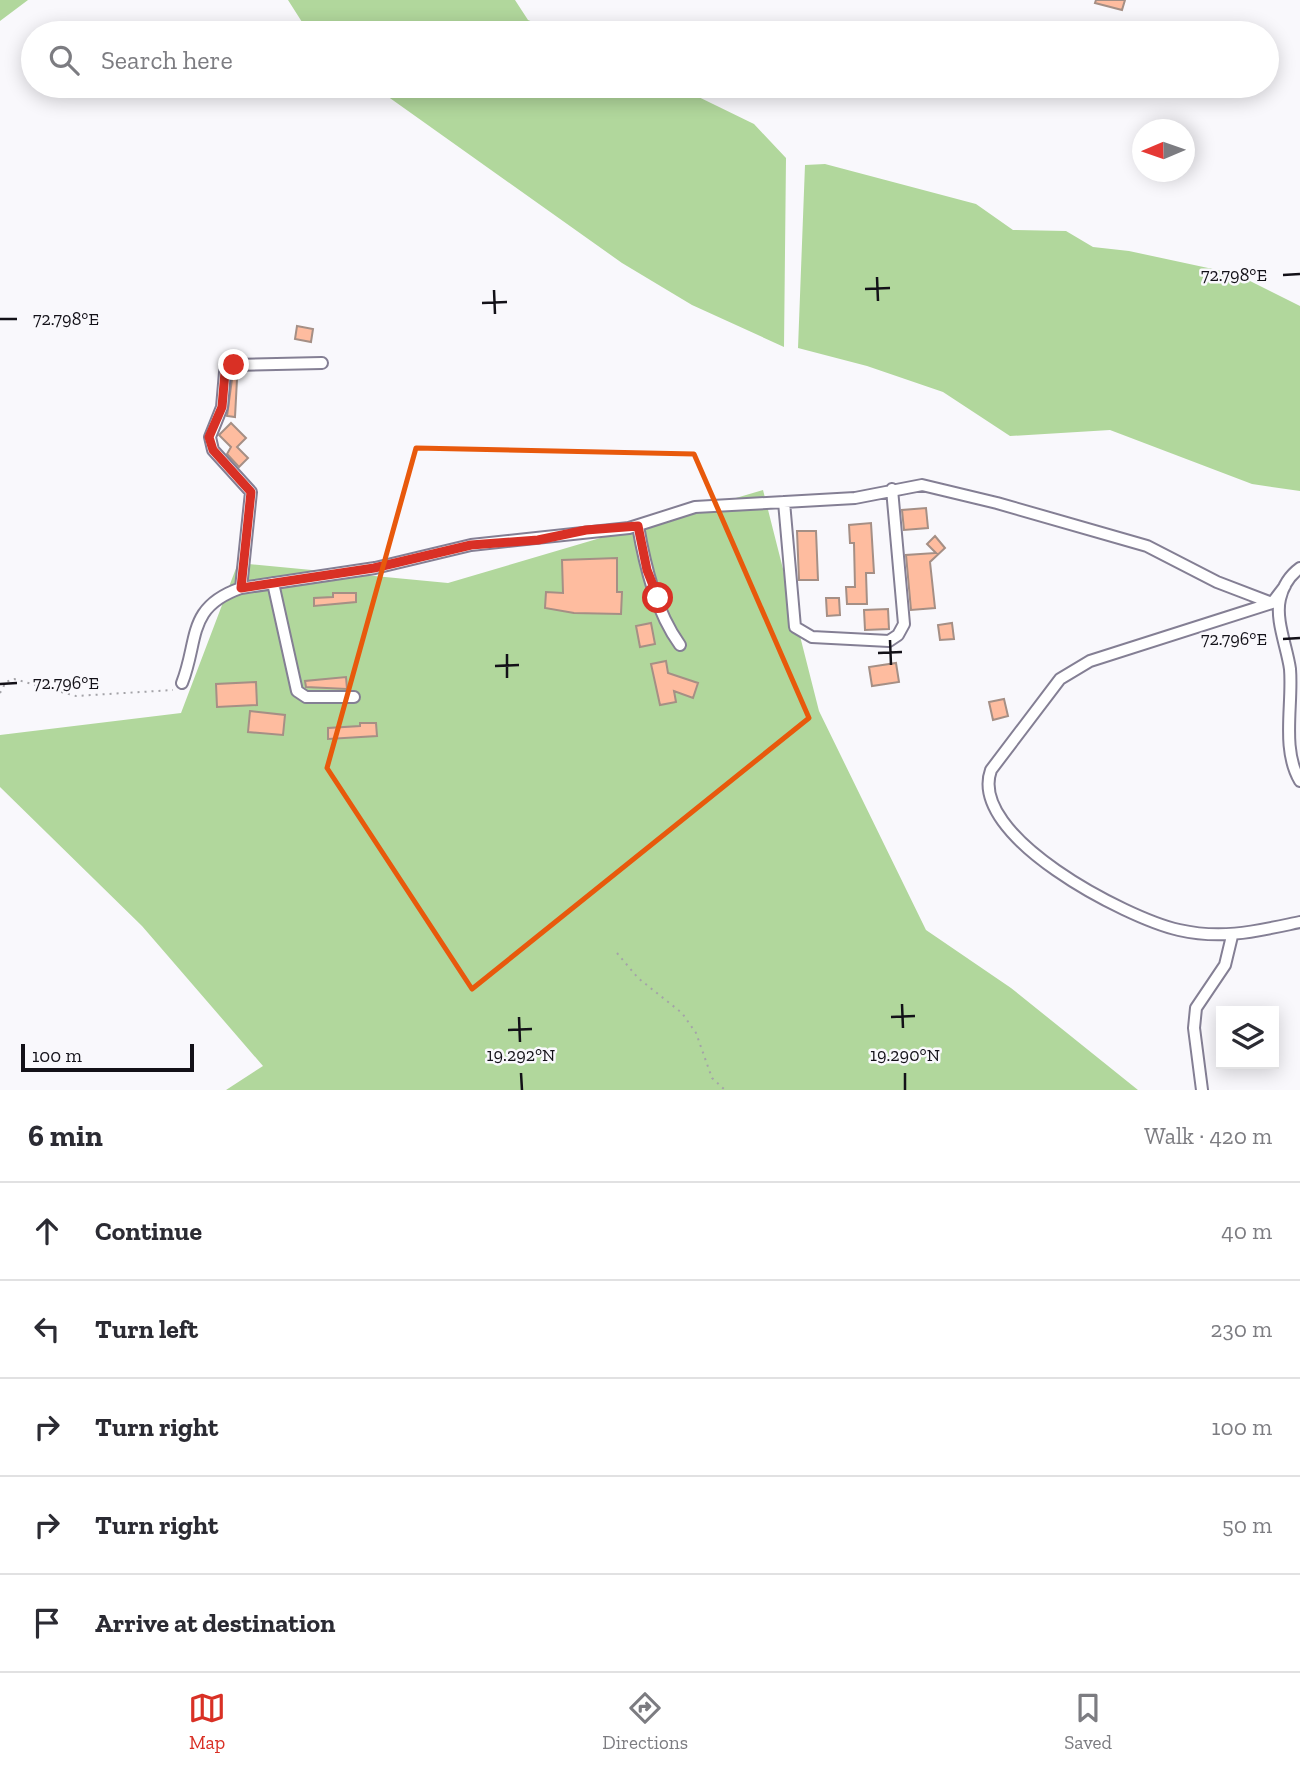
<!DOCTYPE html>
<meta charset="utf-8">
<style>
body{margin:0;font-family:"Zilla Slab",serif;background:#f7f7f7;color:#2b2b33}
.controls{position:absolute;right:21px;bottom:21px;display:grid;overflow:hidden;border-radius:0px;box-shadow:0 4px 18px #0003}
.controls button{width:63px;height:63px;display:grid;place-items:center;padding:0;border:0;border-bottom:2px solid #e1e1e2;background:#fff;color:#2b2b33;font:35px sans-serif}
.compass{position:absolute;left:1132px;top:119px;width:63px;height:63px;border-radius:50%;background:#fff;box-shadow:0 4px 18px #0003;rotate:268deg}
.scale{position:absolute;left:21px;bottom:18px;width:173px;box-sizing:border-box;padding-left:7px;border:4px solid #131118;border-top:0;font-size:19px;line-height:24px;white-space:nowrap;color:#131118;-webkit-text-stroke:5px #f9f8fc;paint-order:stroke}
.stop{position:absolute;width:21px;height:21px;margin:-16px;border:5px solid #d93025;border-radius:50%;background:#fff}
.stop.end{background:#d93025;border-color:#fff;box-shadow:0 2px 7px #0008}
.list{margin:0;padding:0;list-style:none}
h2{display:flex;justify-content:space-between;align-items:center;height:91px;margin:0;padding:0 28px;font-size:30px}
h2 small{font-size:23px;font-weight:400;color:#7c7c81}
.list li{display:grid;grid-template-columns:46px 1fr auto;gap:21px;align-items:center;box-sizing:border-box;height:98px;padding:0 28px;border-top:2px solid #e1e1e2}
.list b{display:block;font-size:26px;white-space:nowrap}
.list em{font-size:23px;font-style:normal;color:#7c7c81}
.icon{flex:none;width:38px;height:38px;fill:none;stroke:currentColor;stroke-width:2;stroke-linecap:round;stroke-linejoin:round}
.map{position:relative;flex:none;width:1300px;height:1090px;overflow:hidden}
.search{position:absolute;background:#fff;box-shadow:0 4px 18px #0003;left:21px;right:21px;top:21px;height:77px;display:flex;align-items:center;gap:18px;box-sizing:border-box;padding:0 24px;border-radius:38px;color:#7c7c81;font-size:26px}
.sheet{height:581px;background:#fff}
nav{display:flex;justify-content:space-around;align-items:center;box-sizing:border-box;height:98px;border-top:2px solid #e1e1e2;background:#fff;font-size:19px;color:#7c7c81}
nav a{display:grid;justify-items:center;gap:4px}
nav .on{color:#d93025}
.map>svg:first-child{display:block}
.green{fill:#b1d79c}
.building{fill:#febc9f;stroke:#a58f85;stroke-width:2}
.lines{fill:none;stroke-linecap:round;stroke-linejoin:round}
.minor-casing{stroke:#847f94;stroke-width:14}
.path{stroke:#a4a3a8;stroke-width:2;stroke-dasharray:2 5;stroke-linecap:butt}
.minor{stroke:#fff;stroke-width:10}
.route{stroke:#d93025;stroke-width:9}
.marked{fill:none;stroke:#e8590c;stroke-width:5;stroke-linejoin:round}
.ticks{fill:none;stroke:#131118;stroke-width:2.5}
.ticks-label{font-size:18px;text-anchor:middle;fill:#131118;stroke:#f9f8fc;stroke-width:5;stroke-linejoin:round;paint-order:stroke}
</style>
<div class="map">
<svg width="1300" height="1090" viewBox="0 0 1300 1090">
<rect width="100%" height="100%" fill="#f9f8fc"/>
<path class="green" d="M0,0H28L0,21Z
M288,0H515L528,20L560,33H309Z
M367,86H676L754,124L786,158L784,347L692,305L622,263L380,91Z
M825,164L976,204L1013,230L1066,231L1093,247L1129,251L1236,274L1300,306V491L1252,484L1110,430L1010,436L943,392L867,366L798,348L805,165Z
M763,490L819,711L926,930L1011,988L1138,1090H226L263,1066L142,926L0,787V735L181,713L238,563L448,583Z"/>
<path class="building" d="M1096,0H1125L1122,10L1095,3Z
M297,326L313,329L311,342L295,339Z
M232,379H237L235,417L227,416Z
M231,423L246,438L237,447L248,458L239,467L227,454L231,447L219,435Z
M926,508L928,528L904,530L902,510Z
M871,523L874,573H866L867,604H847L846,587H855L854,543H850L849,525Z
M797,531H816L818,580H799Z
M935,536L945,548L930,562L935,608L911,610L906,555L936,553L927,544Z
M617,558V592H622L621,614L574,613L545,608L546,592L563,593L562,560Z
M333,593H356V602L314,606V598L333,597Z
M826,598H839L840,615L827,616Z
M888,609L889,629L865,630L864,610Z
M651,623L655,644L640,647L636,626Z
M952,623L954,639L940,640L938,625Z
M666,661L668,673L698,683L693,698L674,691L676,702L660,705L651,664Z
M896,663L899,682L872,686L869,667Z
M346,677L347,689L306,687L305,681Z
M256,682L257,705L217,707L216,684Z
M1004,699L1008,716L993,720L989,702Z
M250,711L285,715L283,735L248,732Z
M360,723H376L377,736L328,739V728L360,726Z"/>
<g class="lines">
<g class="minor-casing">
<path id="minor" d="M784,502L795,627L812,637L889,641L898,635L904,624L892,489
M638,526C645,566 656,612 680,645
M1300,568C1289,576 1283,586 1280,599C1275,620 1287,647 1290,669C1293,705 1281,749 1300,781
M273,583L297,691L306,697H354
M241,588L251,492L213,450L210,437L222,407L225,372L234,365L322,363
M1272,603L1090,661L1060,679L991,770C967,836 1126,918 1179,930C1223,940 1257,931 1300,922
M182,683C199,640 186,607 241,588L375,568L471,545L629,528L695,507L855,498L922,485L997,503L1147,546L1217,582L1272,603L1285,586
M1202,1090L1194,1028L1196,1008L1225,965L1232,936"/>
</g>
<path class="path" d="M0,693L6,682L14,679L76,696L173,690
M617,953L638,978L682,1013L696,1033L712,1078L725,1090"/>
<use href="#minor" class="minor"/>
</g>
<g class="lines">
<path class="route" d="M234,365L225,372L222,407L209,437L213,450L251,492L241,588L374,568L471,545L538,540L586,530L638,526L647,570L658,598"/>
</g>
<path class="marked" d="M416,448L694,454L809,718L472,989L327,768Z"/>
<path class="ticks" d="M1283,275L1300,274M877,277L878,301M865,289L890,288M494,290L495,314M482,303L507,302M0,319H17M1283,639L1300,638M890,640L891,665M878,653L902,652M507,654V678M495,666L519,665M0,684L17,683M902,1004L903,1028M519,1017L520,1042M891,1017L915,1016M508,1030L532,1029M521,1073L522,1090M905,1073V1090"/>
<g class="ticks-label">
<text x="1234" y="281">72.798°E</text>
<text x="66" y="325">72.798°E</text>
<text x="1234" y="645">72.796°E</text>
<text x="66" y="689">72.796°E</text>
<text x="521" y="1061">19.292°N</text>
<text x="905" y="1061">19.290°N</text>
</g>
</svg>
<div class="controls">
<button><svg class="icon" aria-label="layers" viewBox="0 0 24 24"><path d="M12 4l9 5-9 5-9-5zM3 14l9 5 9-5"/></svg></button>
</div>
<svg class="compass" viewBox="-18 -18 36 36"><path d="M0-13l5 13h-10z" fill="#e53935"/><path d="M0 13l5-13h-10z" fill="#7c7c81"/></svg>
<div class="scale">100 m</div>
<div class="stop" style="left:658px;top:598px"></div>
<div class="stop end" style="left:234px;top:365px"></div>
<div class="search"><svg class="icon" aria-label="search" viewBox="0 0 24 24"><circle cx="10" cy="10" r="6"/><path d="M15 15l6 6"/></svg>Search here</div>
</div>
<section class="sheet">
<h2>6 min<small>Walk · 420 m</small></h2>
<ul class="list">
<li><svg class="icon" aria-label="ahead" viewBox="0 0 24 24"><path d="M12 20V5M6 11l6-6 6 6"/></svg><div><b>Continue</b></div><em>40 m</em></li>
<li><svg class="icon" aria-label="left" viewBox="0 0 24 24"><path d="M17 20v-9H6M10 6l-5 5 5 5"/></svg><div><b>Turn left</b></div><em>230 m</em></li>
<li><svg class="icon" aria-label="right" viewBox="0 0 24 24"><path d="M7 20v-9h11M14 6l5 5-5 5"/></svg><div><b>Turn right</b></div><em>100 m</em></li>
<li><svg class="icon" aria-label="right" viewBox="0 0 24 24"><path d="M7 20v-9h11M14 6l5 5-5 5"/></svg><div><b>Turn right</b></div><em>50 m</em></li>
<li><svg class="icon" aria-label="arrive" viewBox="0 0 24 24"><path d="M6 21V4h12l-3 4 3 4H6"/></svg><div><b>Arrive at destination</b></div></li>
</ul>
</section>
<nav>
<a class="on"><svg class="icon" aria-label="map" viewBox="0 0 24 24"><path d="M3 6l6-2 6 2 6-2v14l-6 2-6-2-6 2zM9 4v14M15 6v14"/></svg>Map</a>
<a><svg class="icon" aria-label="directions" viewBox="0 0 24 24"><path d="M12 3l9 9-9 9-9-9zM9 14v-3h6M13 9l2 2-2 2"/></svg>Directions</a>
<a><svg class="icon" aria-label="saved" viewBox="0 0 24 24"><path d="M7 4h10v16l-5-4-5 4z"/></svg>Saved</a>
</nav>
